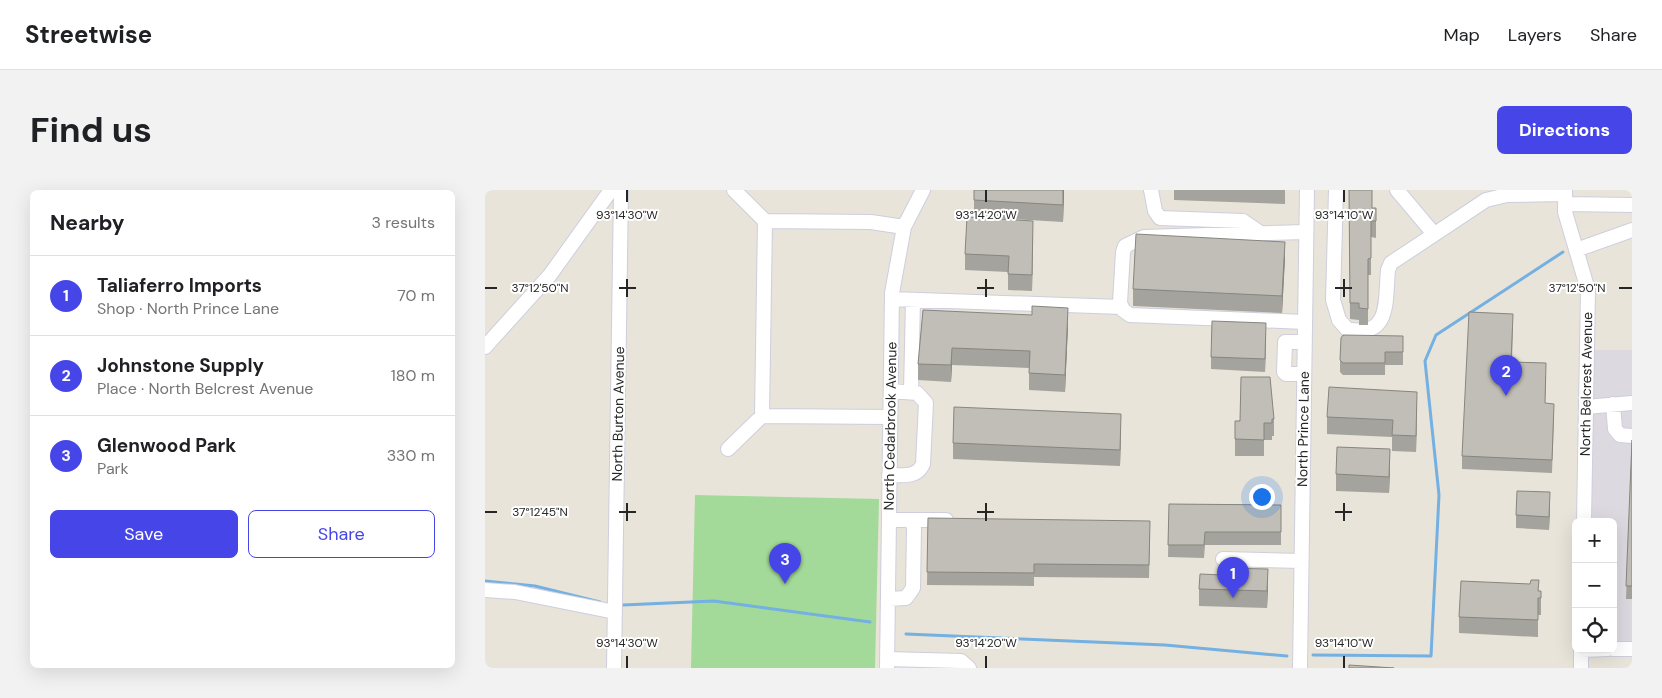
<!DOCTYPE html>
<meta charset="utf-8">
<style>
body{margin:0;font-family:"DM Sans",sans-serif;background:#f2f2f2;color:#202124}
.controls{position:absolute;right:15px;bottom:15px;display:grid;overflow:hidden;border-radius:8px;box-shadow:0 5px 20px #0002}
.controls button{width:45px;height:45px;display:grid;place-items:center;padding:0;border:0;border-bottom:1px solid #e0e0e0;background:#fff;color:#202124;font:25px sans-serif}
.you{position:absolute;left:776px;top:306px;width:18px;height:18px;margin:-12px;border:4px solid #fff;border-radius:50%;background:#1a73e8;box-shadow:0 0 0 8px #1a73e833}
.badge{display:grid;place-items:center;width:32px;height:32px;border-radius:50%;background:#4646e8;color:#fff;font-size:16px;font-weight:700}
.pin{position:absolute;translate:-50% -41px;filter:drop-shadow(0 1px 2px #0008)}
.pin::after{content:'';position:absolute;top:26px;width:18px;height:15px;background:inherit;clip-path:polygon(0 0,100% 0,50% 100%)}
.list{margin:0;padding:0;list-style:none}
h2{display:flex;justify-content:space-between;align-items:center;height:65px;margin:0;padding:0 20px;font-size:21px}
h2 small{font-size:16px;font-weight:400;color:#757577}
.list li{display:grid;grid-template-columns:32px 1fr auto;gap:15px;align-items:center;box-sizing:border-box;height:80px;padding:0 20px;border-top:1px solid #e0e0e0}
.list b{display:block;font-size:19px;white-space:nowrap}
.list p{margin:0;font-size:16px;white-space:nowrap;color:#757577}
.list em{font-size:16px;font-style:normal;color:#757577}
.actions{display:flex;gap:10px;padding:15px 20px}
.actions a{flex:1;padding:11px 0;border:1px solid #4646e8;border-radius:8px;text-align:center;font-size:18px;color:#4646e8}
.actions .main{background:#4646e8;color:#fff}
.icon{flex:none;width:28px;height:28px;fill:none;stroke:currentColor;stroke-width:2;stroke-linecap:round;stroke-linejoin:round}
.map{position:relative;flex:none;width:1147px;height:478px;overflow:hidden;border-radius:8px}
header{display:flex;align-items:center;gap:30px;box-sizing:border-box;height:70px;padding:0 25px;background:#fff;border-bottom:1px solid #e0e0e0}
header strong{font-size:24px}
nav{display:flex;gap:28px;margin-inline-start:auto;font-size:18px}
.intro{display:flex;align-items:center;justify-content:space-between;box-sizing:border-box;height:120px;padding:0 30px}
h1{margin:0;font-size:35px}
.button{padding:12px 22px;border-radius:8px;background:#4646e8;color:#fff;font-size:18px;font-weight:700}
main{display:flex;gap:30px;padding:0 30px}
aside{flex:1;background:#fff;border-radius:8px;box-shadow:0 5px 20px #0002}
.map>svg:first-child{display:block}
.industrial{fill:#ddd9e1}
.park{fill:#a3da99}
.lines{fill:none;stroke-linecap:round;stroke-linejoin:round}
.stream{stroke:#74b0e2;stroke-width:3}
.minor-casing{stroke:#cecede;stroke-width:16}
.minor{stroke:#fff;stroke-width:14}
.wall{fill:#a5a39d}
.shaded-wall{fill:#86857f}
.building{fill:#c0beb6;stroke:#86857f}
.ticks{fill:none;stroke:#262626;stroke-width:2}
.labels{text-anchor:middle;stroke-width:4;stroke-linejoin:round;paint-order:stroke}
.street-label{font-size:14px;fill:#262626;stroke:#fff}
.ticks-label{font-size:12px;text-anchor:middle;fill:#262626;stroke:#fff;stroke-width:4;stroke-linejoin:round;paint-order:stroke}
</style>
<header>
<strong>Streetwise</strong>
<nav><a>Map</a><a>Layers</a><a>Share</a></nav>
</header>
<div class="intro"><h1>Find us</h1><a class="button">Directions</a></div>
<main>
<aside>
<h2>Nearby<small>3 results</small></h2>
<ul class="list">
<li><span class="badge">1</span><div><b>Taliaferro Imports</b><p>Shop · North Prince Lane</p></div><em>70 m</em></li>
<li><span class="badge">2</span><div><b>Johnstone Supply</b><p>Place · North Belcrest Avenue</p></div><em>180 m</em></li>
<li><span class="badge">3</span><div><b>Glenwood Park</b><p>Park</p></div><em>330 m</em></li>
</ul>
<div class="actions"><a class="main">Save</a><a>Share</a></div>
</aside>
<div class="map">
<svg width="1147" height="478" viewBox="0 0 1147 478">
<rect width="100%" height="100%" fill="#e8e4d9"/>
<path class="industrial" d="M1109,160H1147V452L1128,451V332H1106Z"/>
<path class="park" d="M210,305L394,309L390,478H206Z"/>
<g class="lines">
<path class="stream" d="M0,391L50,396L115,412
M138,415L229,411L385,432
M421,444L680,455L802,466
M828,465L946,466L954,305L940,171L951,145L1078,62"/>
<g class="minor-casing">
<path id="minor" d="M249,0L280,31
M666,0L670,21L675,28L758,31L777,44
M851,0L848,110L854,130L862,139C906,149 900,111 903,80L906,73L1001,10L1022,5L1080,4
M912,0L949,44
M1080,0V22L1103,100L1099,332
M1080,14L1147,15
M1091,60L1147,40
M407,109L637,117
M820,132L645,125L638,120L635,113L638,62L640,56L659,47L821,42
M0,157L65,85L126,0
M819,184H801L799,182L800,152H820
M426,201L428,110
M1128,214L1130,239L1135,245L1147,246
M1101,217L1147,213
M405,227L277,226L280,31L386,32L419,37
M243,259L277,226
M404,285C418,285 432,288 438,274L441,213L432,203L406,201
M427,330H461
M738,369L816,371
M0,400L30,402L130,422
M403,409L421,408L428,398L429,339L427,330H404
M1128,459H1147
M1096,460L1123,459
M402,469L476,471L484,478
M129,478L136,0
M402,478L407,103L419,37L438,0
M815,478L822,0
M1096,478V459"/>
</g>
<use href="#minor" class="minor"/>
</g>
<path class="wall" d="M579,0L578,32L489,27V10Z
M689,0H800V14L689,10Z
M864,0L887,18H891V48L886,47V85H883V135H874V130L865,129Z
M548,47L547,101L523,100V82L480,80V64Z
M800,68L797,123L648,116V99Z
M438,120L583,135L580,202L544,200V178L467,175L466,192L433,190V174Z
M1028,136L1027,172L1061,186L1060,213L1069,226L1067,283L977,279V266Z
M781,146L780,182L726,179V167Z
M918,146V175H900V185H858L855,182V170Z
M932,218L931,262L907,261V247L842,244V227Z
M789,229V246H787V250H779V266H750V231Z
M636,240L635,276L468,269V253Z
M1147,250V409H1141Z
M905,276L904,303L851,301V284Z
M684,314L796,315V355H720L719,368L683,367Z
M1065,315L1064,340L1031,338V325Z
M443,328L665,343L664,388L549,387V396L442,395Z
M737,385L783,396L782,418L714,416V399Z
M1054,401H1056V425H1053V447L974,443V427Z"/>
<path class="shaded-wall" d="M578,0H579V5L578,32Z
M548,31V47L547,101V85Z
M800,52V68L797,123V106Z
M583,118V135L580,202V185Z
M781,133V146L780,182V169Z
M467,158V175L466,192V175Z
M932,202V218L931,262V246Z
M636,224V240L635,276V260Z
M905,259V276L904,303V287Z
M1065,302V315L1064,340V327Z
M783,379V396L782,418V401Z"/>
<path class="building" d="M489,0H578V15L489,10Z
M864,0H887V18H891V31H886V68L883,69V119L874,118V113H865Z
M482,27L548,31L547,85L523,84L524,66L480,64Z
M651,44L800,52L797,106L648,99Z
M547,116L583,118L580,185L544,183L545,161L467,158L466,175L433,174L438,120L547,125Z
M984,122L1028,124L1026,172L1061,173L1060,213L1069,214L1067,270L977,266Z
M727,131L781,133L780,169L726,167Z
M858,145L918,146V162H900V173H858L855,170L856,148Z
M756,187H785L789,229H787V233H779V250L750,249V231H755Z
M844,197L932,202L931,246L907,245L908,230L842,227Z
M469,217L636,224L635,260L468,253Z
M1147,250V396H1141Z
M852,257L905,259L904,287L851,284Z
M1032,301L1065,302L1064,327L1031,325Z
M684,314L796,315V342H720L719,355H683Z
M443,328L665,331L664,375L549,374V383L442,382Z
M737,378L783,379L782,401L714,399L715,384L737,385Z
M1046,390H1054L1053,401H1056V408H1053V430L974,427L976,391L1045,394Z
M864,475L909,478H864Z"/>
<path class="ticks" d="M142,0V12M501,0V12M859,0V12M142,89V107M501,89V107M859,89V107M0,98H12M134,98H151M492,98H509M850,98H867M1134,98H1147M142,313V331M501,313V331M859,313V331M0,322H12M134,322H151M492,322H509M850,322H867M142,466V478M501,466V478M859,466V478"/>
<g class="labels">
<g class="street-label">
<text transform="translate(1101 194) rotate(-89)" y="5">North Belcrest Avenue</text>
<text transform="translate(133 224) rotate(-89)" y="5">North Burton Avenue</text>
<text transform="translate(405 236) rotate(-89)" y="5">North Cedarbrook Avenue</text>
<text transform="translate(818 239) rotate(-89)" y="5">North Prince Lane</text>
</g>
</g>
<g class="ticks-label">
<text x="142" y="29">93°14'30"W</text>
<text x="501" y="29">93°14'20"W</text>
<text x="859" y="29">93°14'10"W</text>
<text x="55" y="102">37°12'50"N</text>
<text x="1092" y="102">37°12'50"N</text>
<text x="55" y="326">37°12'45"N</text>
<text x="142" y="457">93°14'30"W</text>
<text x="501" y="457">93°14'20"W</text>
<text x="859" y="457">93°14'10"W</text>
</g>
</svg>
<div class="controls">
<button>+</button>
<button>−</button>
<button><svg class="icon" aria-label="locate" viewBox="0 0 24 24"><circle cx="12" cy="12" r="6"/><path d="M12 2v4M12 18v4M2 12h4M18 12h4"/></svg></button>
</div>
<div class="you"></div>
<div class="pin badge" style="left:748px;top:408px">1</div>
<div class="pin badge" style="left:1021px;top:206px">2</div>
<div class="pin badge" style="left:300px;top:394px">3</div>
</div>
</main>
